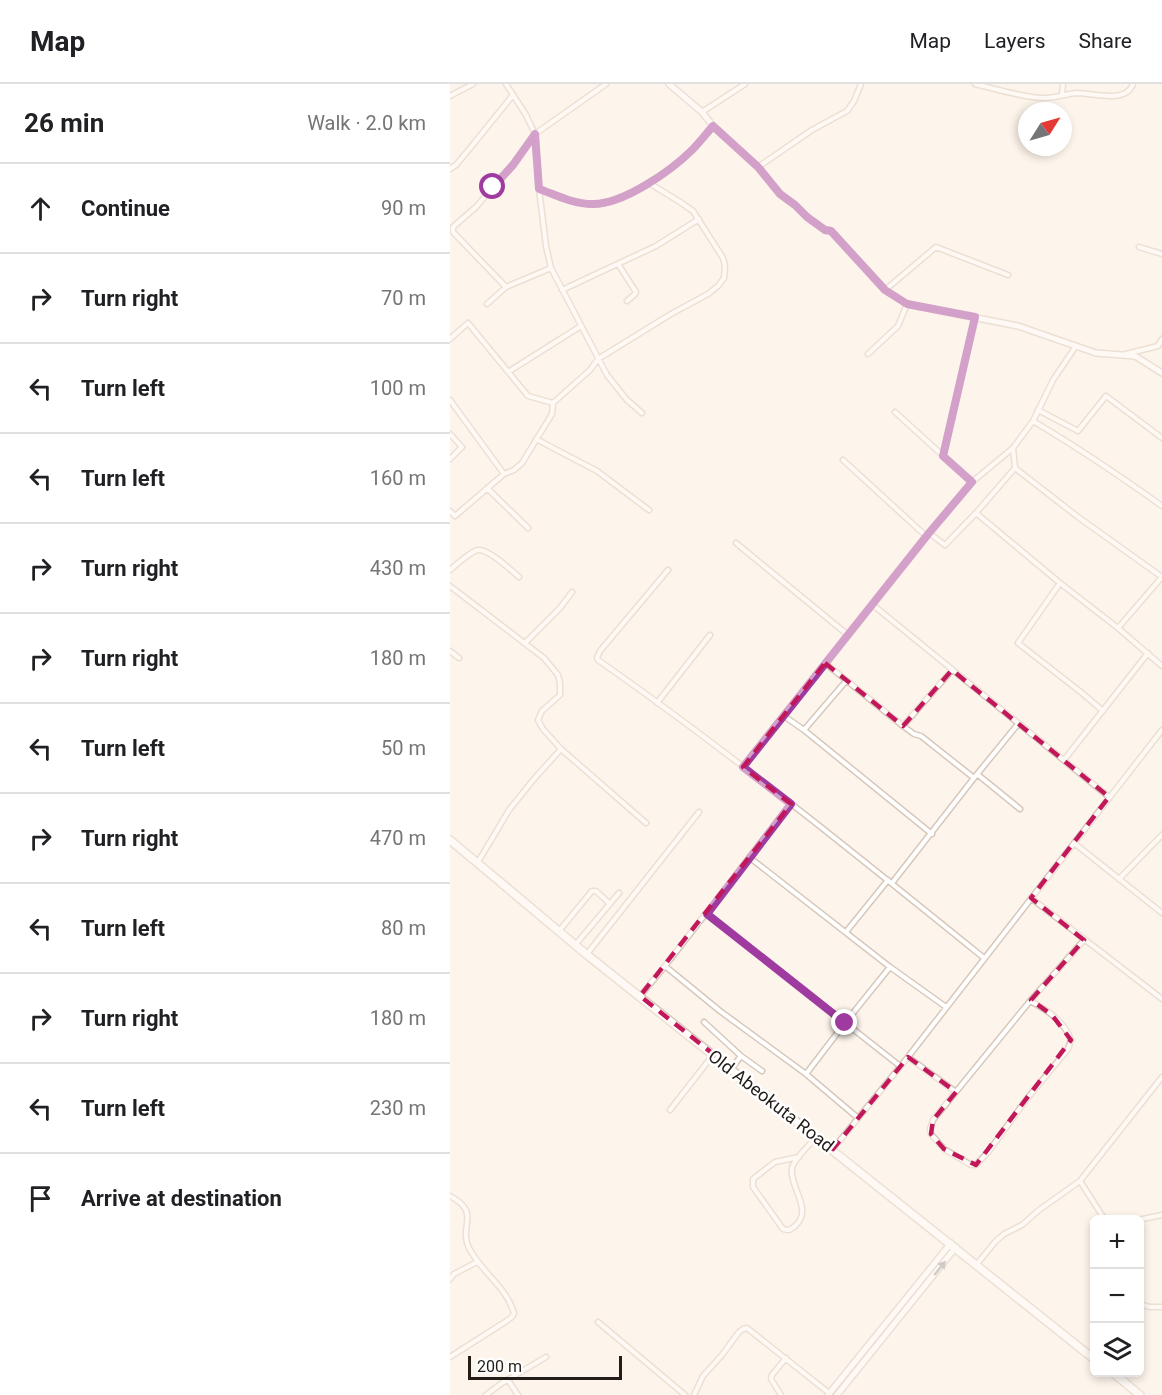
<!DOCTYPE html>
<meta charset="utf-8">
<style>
body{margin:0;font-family:Roboto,sans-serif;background:#f6f6f6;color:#202124}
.controls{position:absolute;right:18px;bottom:18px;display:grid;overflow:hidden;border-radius:9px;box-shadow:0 3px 9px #0003}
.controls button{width:54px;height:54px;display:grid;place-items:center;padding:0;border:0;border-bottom:2px solid #e0e0e0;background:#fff;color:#202124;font:30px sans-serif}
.compass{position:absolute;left:568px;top:18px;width:54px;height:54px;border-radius:50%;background:#fff;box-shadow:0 3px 9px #0003;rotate:53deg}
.scale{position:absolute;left:18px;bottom:15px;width:154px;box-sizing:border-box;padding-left:6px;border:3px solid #221d18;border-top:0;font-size:16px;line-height:21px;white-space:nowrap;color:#221d18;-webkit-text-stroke:4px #fff;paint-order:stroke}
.stop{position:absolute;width:18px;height:18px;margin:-14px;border:4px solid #9f3ba0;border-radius:50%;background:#fff}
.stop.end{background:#9f3ba0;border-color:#fff;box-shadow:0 2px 6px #0008}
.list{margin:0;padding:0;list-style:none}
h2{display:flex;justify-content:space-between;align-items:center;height:78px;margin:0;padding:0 24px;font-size:26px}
h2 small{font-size:20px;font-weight:400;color:#757577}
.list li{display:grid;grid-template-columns:39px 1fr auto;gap:18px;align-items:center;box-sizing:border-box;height:90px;padding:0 24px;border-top:2px solid #e0e0e0}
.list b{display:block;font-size:22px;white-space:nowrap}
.list em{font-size:20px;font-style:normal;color:#757577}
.icon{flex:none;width:33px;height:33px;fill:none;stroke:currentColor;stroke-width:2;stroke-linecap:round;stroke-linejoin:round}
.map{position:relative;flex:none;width:712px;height:1311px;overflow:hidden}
header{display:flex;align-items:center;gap:36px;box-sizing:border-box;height:84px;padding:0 30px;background:#fff;border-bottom:2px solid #e0e0e0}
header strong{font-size:28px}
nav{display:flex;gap:33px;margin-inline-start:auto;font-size:21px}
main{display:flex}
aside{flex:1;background:#fff}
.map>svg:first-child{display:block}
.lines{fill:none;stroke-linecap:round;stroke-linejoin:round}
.minor-casing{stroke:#d7c8ba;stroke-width:7}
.tertiary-casing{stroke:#d7c8ba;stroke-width:8}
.trunk-casing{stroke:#d7c8ba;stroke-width:10}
.minor{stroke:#fff;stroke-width:4}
.tertiary{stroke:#fff;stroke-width:5}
.trunk{stroke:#fff;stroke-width:7}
.oneway{fill:#9c9997}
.route{stroke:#9f3ba0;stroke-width:8}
.marked{fill:none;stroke:#c2185b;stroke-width:4.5;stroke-dasharray:12 8;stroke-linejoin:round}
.labels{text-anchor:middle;stroke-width:5;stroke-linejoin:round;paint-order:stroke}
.street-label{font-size:18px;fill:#221d18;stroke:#fff}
</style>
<header>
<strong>Map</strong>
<nav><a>Map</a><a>Layers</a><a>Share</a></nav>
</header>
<main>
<aside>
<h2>26 min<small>Walk · 2.0 km</small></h2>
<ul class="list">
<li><svg class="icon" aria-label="ahead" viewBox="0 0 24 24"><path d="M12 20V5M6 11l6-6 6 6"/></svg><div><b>Continue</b></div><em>90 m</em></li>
<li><svg class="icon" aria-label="right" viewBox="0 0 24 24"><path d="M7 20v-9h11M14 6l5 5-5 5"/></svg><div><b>Turn right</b></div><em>70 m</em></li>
<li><svg class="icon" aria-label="left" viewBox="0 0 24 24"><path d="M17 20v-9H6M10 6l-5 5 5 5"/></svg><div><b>Turn left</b></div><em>100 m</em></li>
<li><svg class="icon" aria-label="left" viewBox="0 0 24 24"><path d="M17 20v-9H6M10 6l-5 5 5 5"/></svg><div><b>Turn left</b></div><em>160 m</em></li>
<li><svg class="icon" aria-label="right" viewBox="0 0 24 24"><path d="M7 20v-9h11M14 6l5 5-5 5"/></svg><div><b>Turn right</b></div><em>430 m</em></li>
<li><svg class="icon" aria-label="right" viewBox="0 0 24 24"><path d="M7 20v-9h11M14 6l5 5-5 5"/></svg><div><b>Turn right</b></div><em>180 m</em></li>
<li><svg class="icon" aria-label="left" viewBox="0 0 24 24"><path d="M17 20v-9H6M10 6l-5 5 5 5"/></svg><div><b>Turn left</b></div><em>50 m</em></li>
<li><svg class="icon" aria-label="right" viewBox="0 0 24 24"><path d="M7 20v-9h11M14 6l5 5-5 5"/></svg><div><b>Turn right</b></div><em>470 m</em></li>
<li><svg class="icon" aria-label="left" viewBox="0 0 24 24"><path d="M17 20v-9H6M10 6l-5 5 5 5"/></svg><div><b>Turn left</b></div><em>80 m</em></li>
<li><svg class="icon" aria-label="right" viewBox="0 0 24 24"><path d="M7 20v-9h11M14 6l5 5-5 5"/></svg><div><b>Turn right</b></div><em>180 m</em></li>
<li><svg class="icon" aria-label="left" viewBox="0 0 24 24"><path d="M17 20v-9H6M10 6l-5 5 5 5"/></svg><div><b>Turn left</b></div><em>230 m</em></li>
<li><svg class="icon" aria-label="arrive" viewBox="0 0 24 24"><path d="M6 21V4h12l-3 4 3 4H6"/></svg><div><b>Arrive at destination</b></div></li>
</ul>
</aside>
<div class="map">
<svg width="712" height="1311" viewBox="0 0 712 1311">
<rect width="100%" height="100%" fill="#fdf4eb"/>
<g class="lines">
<g class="minor-casing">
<path id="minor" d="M525,0C546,5 568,12 590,14C602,15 615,10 627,9C642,9 676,20 683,0
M612,11L613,0
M0,12L23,0
M252,28L295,0
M308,83L362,46L397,27L404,17L411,0
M0,85L6,81L21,63L63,11
M89,105C106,111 123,120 142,120C172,121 221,87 242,66C249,59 256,50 263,42
M689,163L712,170
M168,180L186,208L185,210L177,217
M101,184L157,291L177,316L192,329
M56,203L3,148V143L26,123L62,81L85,50L156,0
M112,206L206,162L249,135
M435,206L486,163L558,191
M37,220L56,203L101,184L96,162L89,105L85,50L76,31L56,0
M0,255L18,239L78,312L103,319
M418,270L448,242L457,220
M676,270L708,262L712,255
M58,288L131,242
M0,316L54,390
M588,326L628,347L656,312L712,354
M445,328L522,398
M583,337C627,363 670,392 712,422
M0,350L12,363L0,375
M86,355L147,387L199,426
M493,372L525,233
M393,376L476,452
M565,384L628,433L712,493
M37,404L78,444
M0,427L5,432L54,390L64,386L72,379L102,330L103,319L140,286L148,275L221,230L258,210L268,202L274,194L275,182L273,174L243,127L230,118L199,99
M526,429L610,499L668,544
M479,449L495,461L526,429L565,384L563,364
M286,459L398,551
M0,486C6,481 21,467 28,466C39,465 61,486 69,493
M218,486L150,567L147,574L148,576C281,669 408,772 534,874
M712,493L668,544L712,582
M610,499L568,559L632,609L653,627
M0,502L94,574L108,591L110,599V611L92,627L88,636L93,645L111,665
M423,521L659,713
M75,559L110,524L122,508
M0,567L9,574
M375,579L453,642L464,650L471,652L524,694
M207,619L260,551
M334,632L354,646L482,750
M453,642L502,586
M354,646L396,597
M614,676L698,569
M293,683L479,449L522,398L563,364L583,337L603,296L626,262
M527,690L570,725
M341,720L215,882L270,927L356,990L408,1034
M624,759L712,829
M299,773L440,883L496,923
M28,778L59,726L84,695L111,665L196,739
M669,795L712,751
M442,799L524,694L568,640
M581,814L712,915
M257,830L450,982
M109,847L142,807H146L160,820
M396,848L438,796
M126,860L169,809
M137,870L249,728
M190,912L215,882
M580,917C596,925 615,938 621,956L618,965L576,1016L539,1067L526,1081H521L494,1065L481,1050L480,1045L483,1036L580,917L634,856
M254,938L291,972L312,987
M458,973L506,1008
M281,985L291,972
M356,990L395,939L440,883
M220,1026L263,971
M383,1065L458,973L712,646
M349,1073L325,1078L303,1095V1103L333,1145C339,1147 340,1146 345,1142C364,1126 339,1103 342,1084C344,1075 359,1061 366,1054
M630,1097L655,1136
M0,1112C32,1129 8,1142 19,1164C31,1188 56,1202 64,1229L62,1233L55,1238L0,1273
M688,1136L712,1131
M527,1180L545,1158L554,1150L572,1141L589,1126L630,1097L712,993
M0,1195L4,1190L27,1178
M690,1220L699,1223H712
M148,1238L235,1311
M58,1296L68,1311
M36,1311L52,1299L96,1273
M244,1311L253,1292L272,1271L289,1248L293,1245L297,1244L379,1309
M331,1311L321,1295L322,1291L336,1274"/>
</g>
<g class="tertiary-casing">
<path id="tertiary" d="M219,0L252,28L263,42L308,83L330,110L345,121L357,133L375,146L381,147L435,206L457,220L568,242L646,269L685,272L712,289
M378,1311L501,1159
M387,1311L506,1163"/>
</g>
<g class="trunk-casing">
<path id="trunk" d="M0,756L136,870L644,1275
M662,1288L690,1311"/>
</g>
<use href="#minor" class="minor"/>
<use href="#tertiary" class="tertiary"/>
<use href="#trunk" class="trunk"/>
</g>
<defs><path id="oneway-solid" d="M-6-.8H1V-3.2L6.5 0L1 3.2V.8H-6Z" transform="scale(1.5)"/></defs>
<use class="oneway" href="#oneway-solid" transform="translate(490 1184) rotate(-51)"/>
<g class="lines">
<path class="route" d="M43,103L63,81L85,50L89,105C106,111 123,120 142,120C172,121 221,87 242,66C249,59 256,50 263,42L308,83L330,110L345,121L357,133L375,146L381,147L435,206L457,220L525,233L493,372L522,398L479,449L293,683L341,720L257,830L395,939"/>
</g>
<path d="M0 0H712V1311H0ZM375,579L453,642L502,586L659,713L581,814L634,856L581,916L602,931L621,956L526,1081L494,1065L481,1050L483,1036L506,1008L458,973L383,1065L190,912L341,720L293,683Z" fill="#fdf4eb" fill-opacity=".55" fill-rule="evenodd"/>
<path class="marked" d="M375,579L453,642L502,586L659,713L581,814L634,856L581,916L602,931L621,956L526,1081L494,1065L481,1050L483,1036L506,1008L458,973L383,1065L190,912L341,720L293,683Z"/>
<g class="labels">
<g class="street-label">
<text transform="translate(321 1017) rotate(38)" y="6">Old Abeokuta Road</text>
</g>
</g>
</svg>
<div class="controls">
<button>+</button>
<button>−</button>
<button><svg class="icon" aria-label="layers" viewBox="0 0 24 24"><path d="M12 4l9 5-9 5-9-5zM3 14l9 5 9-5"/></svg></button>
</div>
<svg class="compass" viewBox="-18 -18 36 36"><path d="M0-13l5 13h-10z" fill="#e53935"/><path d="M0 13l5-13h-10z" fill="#757577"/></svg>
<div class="scale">200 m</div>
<div class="stop" style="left:43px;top:103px"></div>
<div class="stop end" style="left:395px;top:939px"></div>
</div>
</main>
